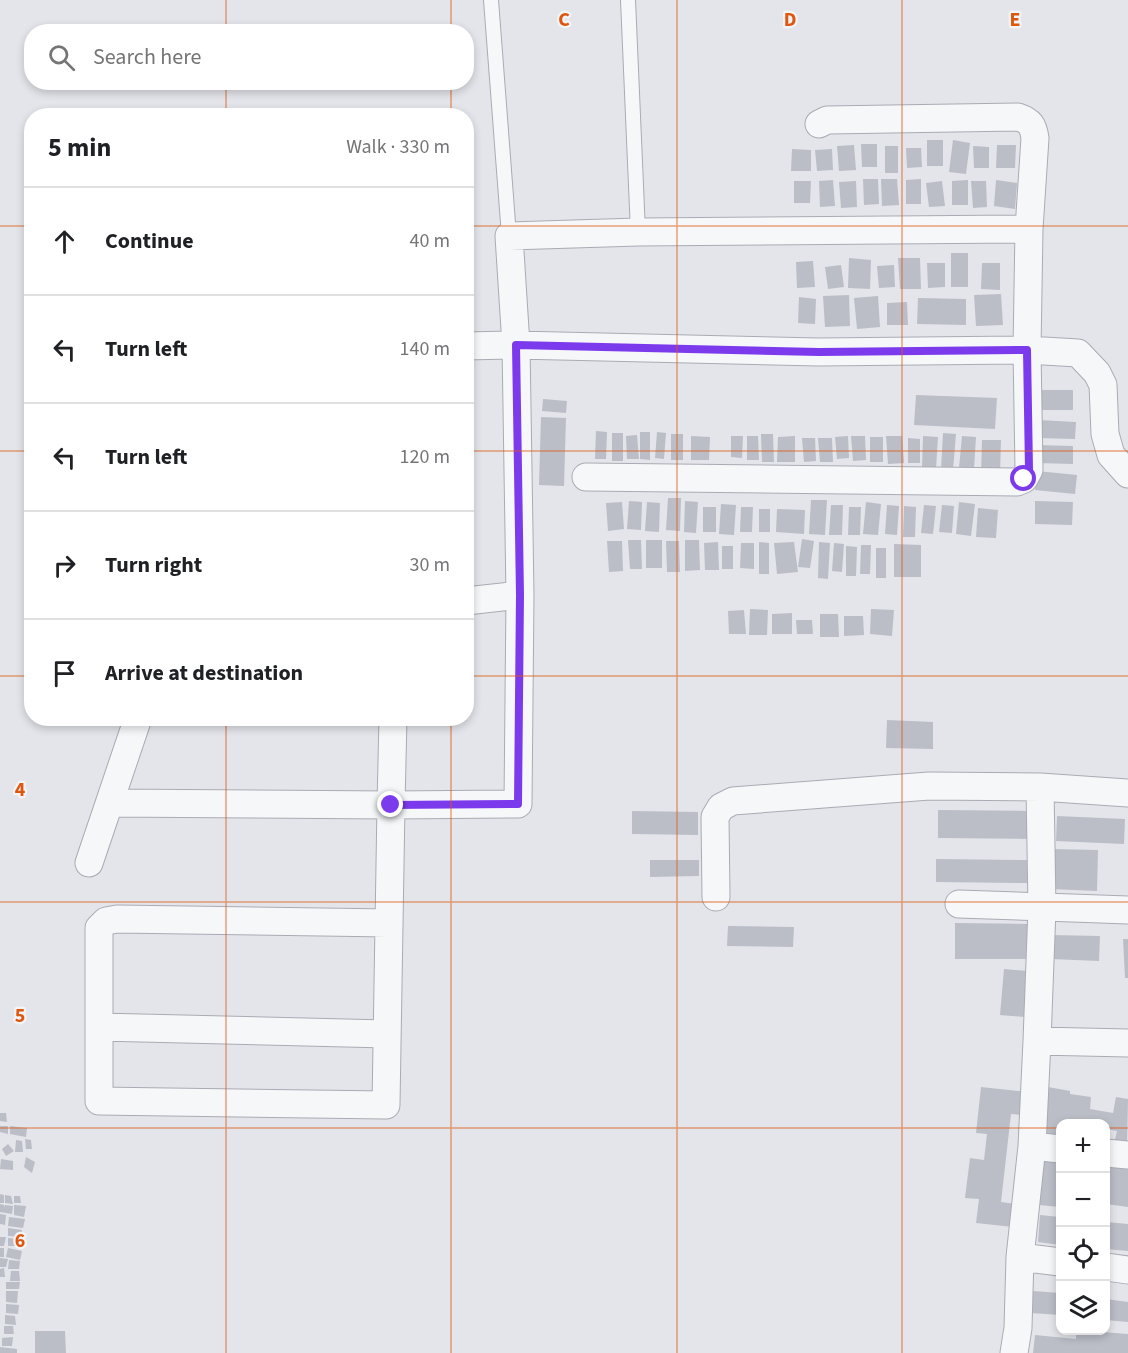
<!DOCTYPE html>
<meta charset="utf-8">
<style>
body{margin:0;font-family:"Source Sans 3",sans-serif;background:#f6f6f6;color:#202124}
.controls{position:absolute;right:18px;bottom:18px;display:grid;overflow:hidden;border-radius:12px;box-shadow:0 3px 9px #0003}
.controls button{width:54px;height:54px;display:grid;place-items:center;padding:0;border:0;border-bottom:2px solid #e0e0e0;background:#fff;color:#202124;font:30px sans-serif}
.stop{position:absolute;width:18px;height:18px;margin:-14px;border:4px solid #7c3aed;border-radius:50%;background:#fff}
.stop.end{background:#7c3aed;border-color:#fff;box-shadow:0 2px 6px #0008}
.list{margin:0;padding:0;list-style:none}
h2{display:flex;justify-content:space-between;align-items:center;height:78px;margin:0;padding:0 24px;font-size:26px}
h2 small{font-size:20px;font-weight:400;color:#757577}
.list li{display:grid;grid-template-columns:39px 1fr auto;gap:18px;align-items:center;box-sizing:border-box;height:108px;padding:0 24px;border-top:2px solid #e0e0e0}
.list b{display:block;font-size:22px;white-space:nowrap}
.list em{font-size:20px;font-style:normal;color:#757577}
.icon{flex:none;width:33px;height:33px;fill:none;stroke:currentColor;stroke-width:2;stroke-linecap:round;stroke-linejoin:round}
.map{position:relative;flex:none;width:1128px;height:1353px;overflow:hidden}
.search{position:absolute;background:#fff;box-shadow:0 3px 9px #0003;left:24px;top:24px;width:450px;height:66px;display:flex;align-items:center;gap:15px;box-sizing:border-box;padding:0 21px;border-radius:24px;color:#757577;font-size:22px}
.panel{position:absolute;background:#fff;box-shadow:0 3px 9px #0003;left:24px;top:108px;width:450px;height:618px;border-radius:24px}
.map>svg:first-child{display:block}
.building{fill:#bbbec7}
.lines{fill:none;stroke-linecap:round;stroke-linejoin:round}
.lane-casing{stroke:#a9abb4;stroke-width:16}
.street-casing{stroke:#a9abb4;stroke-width:29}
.lane{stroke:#f6f7f9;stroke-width:14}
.street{stroke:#f6f7f9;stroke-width:27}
.route{stroke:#7c3aed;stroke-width:8}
.grid{fill:none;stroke:#df570f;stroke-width:1.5;stroke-opacity:0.55}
.grid-label{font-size:20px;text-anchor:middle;font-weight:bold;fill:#df570f;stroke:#f3f4f8;stroke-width:4.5;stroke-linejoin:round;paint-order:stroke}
</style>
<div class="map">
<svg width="1128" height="1353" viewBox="0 0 1128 1353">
<rect width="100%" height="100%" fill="#e4e5ea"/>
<path class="building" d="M927,140H943V166H927Z
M953,140L970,143L966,174L949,172Z
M861,144H877V167H862Z
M854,145L856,170L839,171L837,146Z
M997,145H1016L1015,168H996Z
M885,146H898V173H885Z
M973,146L989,147V168H974Z
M906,148H921L922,167L907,168Z
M792,149L811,150V171H791Z
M832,149L833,170L817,171L815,150Z
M863,179H878L879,204L864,205Z
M881,179H897L899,205L882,206Z
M921,179V204H906V180Z
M833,180L835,206L820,207L819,181Z
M968,180V205H952V181Z
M996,180L1017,183L1015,209L994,206Z
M794,181H811L810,203H794Z
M856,181L857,207L841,208L839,182Z
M942,181L945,206L929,207L926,183Z
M971,181H986L987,207L973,208Z
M951,253H968V287H951Z
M849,258L871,260L870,289L848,288Z
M898,258H920L921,289H900Z
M813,261L815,287L797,288L796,262Z
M927,263H945V287L928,288Z
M982,263H1000V290L981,289Z
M841,265L844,287L828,289L825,267Z
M894,265L895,287L879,288L877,266Z
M1001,294L1003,325L976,326L974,295Z
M849,295L850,326L825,327L823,296Z
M878,296L880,327L857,329L854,298Z
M799,297L816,299L815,324L798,323Z
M918,298L966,299V325L917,324Z
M907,302L908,325H887V303Z
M1038,390H1073V410H1038Z
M916,395L997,398L995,429L914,425Z
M543,399L567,401L566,413L542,411Z
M541,417L566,418L564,486L539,485Z
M1038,420L1076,422L1075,439L1037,438Z
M596,431L607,432L606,459H595Z
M640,432H650V460L640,459Z
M657,432L666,433L664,459L655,458Z
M612,433H623V461H612Z
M943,433L956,434L953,470L941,469Z
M671,434H683V460H671Z
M761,434H773L774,462H762Z
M637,435L639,459H627L626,436Z
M691,436L710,437L709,460H691Z
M731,436H743L742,458L731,457Z
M747,436H758L759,460H747Z
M795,436V462H777L778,437Z
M848,436L849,458L837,459L835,437Z
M851,436H865L866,460L853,461Z
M886,436H902L904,463L888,464Z
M923,436L938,437L936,469L922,468Z
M962,436L976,437L974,469L959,468Z
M870,437H883V462H870Z
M802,438H815L816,461L804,462Z
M818,438H832L833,462H820Z
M908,438L920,439V463H908Z
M982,440H1001L1000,474H981Z
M1036,445L1073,446V464L1036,463Z
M1037,471L1077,475L1075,494L1035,490Z
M668,498H681L680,531L666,530Z
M811,500H827L825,535L809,534Z
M629,501L642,502L641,530L627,529Z
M685,501L698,502L696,533L684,532Z
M1035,501L1073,502L1072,525L1035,524Z
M622,502L624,529L608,531L606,503Z
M647,502L660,503L659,532L645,531Z
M866,502L881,504L878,535L863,534Z
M959,502L975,504L971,536L956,534Z
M721,504L736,505L734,535L719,534Z
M831,505H843L842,535H829Z
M887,505L899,506L897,535L885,534Z
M924,505L936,506L933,534L921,533Z
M942,505L954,506L952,533L939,532Z
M904,506L916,507L915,537H903Z
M703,507H716V532H703Z
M741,507H753L752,532H740Z
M849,507H861L860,535H848Z
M978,508L998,510L996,538L976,537Z
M759,509H770V532H759Z
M777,509L805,510L804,534L776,532Z
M802,539L814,541L810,568L798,567Z
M628,540H641L642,569H630Z
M646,540H662V568H646Z
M685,540H699L700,570L685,571Z
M607,541H622L623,571L609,572Z
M666,541H679L680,572H667Z
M718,542L719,570H705L704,543Z
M759,542L769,543V574H759Z
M794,542L798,572L777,574L774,543Z
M819,542L830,543L828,579L818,578Z
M741,543H754V569L740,568Z
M834,543L844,544L842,572L832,571Z
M894,544L921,545V577H894Z
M861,545H871L870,574H860Z
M722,546H733V569H722Z
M846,546L857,547L856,576H846Z
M876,548H886V578H876Z
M750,609L768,610L767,635H749Z
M871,609L894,610L892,636L870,634Z
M744,610L746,634H729L728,611Z
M792,613V634H772V614Z
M820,614H838L839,637H820Z
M844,616H863L864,635L844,636Z
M796,620H812L813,634H797Z
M887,720L933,722V749L886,748Z
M938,810L1030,811V839L938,838Z
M632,811L698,812V835L632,834Z
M1057,816L1125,819L1124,844L1056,841Z
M1051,849L1098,850L1097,891L1051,889Z
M936,859L1027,860V883L936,882Z
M650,860H699V876L650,877Z
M955,923L1029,924V959H955Z
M728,926L794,927L793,947L727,946Z
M1051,935L1100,936L1099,961L1051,959Z
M1123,939H1128V978H1125Z
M1004,969L1028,971L1025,1017L1000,1015Z
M981,1087L1027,1092L1024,1115L1011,1114L1001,1202L1016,1204L1013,1227L976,1223L979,1199L965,1198L970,1158L984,1160L987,1134L976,1133Z
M1048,1087L1070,1091V1094L1091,1097L1090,1109L1113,1113L1116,1097L1128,1099L1127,1147L1114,1145L1117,1131L1106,1129V1124L1065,1123L1060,1124V1141L1040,1137Z
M0,1113H6L7,1122L0,1121Z
M0,1126H8V1134L0,1132Z
M10,1126L27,1128L26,1137L10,1134Z
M25,1139L31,1140L32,1149H26Z
M16,1140L22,1141L23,1152H15Z
M8,1144L14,1151L6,1156L2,1149Z
M26,1157L35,1162L32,1173L24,1167Z
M1,1159L13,1161V1170L0,1169Z
M1043,1160L1060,1162V1207L1039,1205Z
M1106,1167L1128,1169V1207L1106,1204Z
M0,1194L4,1195V1203H0Z
M5,1195L11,1196L13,1204L5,1203Z
M14,1196H20L21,1203H14Z
M0,1204L4,1205V1207L5,1205L13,1206L12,1214L0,1212Z
M14,1205L26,1206L24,1217L14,1215Z
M0,1214L6,1215L5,1225L0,1224Z
M1040,1215L1060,1217V1245L1038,1242Z
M9,1217L25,1219L23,1228L8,1226Z
M1106,1222L1128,1224V1251L1106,1249Z
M8,1228L22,1230L21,1237L8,1236Z
M0,1237H6L4,1246H0Z
M8,1238L22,1239L20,1246H8Z
M0,1248H4V1257H0Z
M8,1248L22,1251L20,1260L6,1257Z
M0,1258L8,1259L6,1267H0Z
M9,1260L20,1261L19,1269H8Z
M4,1268L5,1277H0V1269Z
M11,1271H19L20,1281H10Z
M6,1282H20L19,1289H6Z
M6,1291H18L17,1303L6,1302Z
M1033,1291L1060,1293V1315L1031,1313Z
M1106,1299L1128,1302V1322L1106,1320Z
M6,1304L19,1305L18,1314L6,1313Z
M5,1315L15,1316L16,1325L5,1324Z
M4,1326H13L14,1334H4Z
M1076,1330L1128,1334V1353H1033L1035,1335L1076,1339Z
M35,1331H65L66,1353H35Z
M13,1337L12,1346H2V1338Z
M0,1347L17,1349V1353H0Z"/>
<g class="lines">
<g class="lane-casing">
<path id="lane" d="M491,0L509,236
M628,0L638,232"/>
</g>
<g class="street-casing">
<path id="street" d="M819,124L827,120L1018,117C1030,121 1033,125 1035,138L1029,229
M466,346L516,345L819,352L1027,350L1078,353L1097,373L1103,385L1105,434L1111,455L1128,474
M466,601L520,595L516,345L509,236L638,232L1029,229L1027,350L1029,470L1024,479L1017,482L586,477
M110,803L391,805L393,718
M89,863L138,718
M716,897L715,817L721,807L733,801L929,786L1040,787L1128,793
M959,904L1128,910
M389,923L117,919L106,921L99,928V1101L386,1105C387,1005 389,905 391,805L518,804L520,595
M99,1027L387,1034
M1037,1041L1128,1043
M1032,1146L1060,1149
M1106,1153L1128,1155
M1020,1257L1060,1262
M1106,1267L1128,1270
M1014,1353L1018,1328L1020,1257L1032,1146L1037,1041L1042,908L1040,787"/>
</g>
<use href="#lane" class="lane"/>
<use href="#street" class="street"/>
</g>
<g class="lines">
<path class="route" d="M391,805L518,804L520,595L516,345L819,352L1027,350L1029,470L1024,479"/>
</g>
<path class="grid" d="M226,0V32M451,0V32M677,0V1353M902,0V1353M226,82V116M451,82V116M0,226H32M466,226H1128M0,451H32M466,451H1128M0,676H32M466,676H1128M226,718V1353M451,718V1353M0,902H1128M0,1128H1060M1106,1128H1128"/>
<g class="grid-label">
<text x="564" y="26">C</text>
<text x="790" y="26">D</text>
<text x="1015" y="26">E</text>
<text x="20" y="796">4</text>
<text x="20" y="1022">5</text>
<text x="20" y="1247">6</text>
</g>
</svg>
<div class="controls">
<button>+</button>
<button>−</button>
<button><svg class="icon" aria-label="locate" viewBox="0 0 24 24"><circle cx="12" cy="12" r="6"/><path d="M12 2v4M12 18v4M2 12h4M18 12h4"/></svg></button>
<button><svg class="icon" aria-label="layers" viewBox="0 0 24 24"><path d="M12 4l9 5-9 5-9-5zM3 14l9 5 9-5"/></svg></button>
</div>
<div class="stop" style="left:1024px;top:479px"></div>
<div class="stop end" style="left:391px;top:805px"></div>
<div class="search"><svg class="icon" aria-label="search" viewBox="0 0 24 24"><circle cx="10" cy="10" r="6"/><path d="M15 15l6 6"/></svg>Search here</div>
<section class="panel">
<h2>5 min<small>Walk · 330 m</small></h2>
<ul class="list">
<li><svg class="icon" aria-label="ahead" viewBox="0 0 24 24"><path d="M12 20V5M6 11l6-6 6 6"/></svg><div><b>Continue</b></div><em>40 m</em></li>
<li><svg class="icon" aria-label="left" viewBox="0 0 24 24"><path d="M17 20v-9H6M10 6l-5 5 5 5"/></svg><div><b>Turn left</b></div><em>140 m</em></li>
<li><svg class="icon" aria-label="left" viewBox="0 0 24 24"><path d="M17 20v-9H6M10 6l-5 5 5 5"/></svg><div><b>Turn left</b></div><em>120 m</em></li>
<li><svg class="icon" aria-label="right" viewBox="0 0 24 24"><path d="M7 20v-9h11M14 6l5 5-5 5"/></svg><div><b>Turn right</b></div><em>30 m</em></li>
<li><svg class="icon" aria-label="arrive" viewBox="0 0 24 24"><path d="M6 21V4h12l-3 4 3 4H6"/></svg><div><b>Arrive at destination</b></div></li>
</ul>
</section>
</div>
